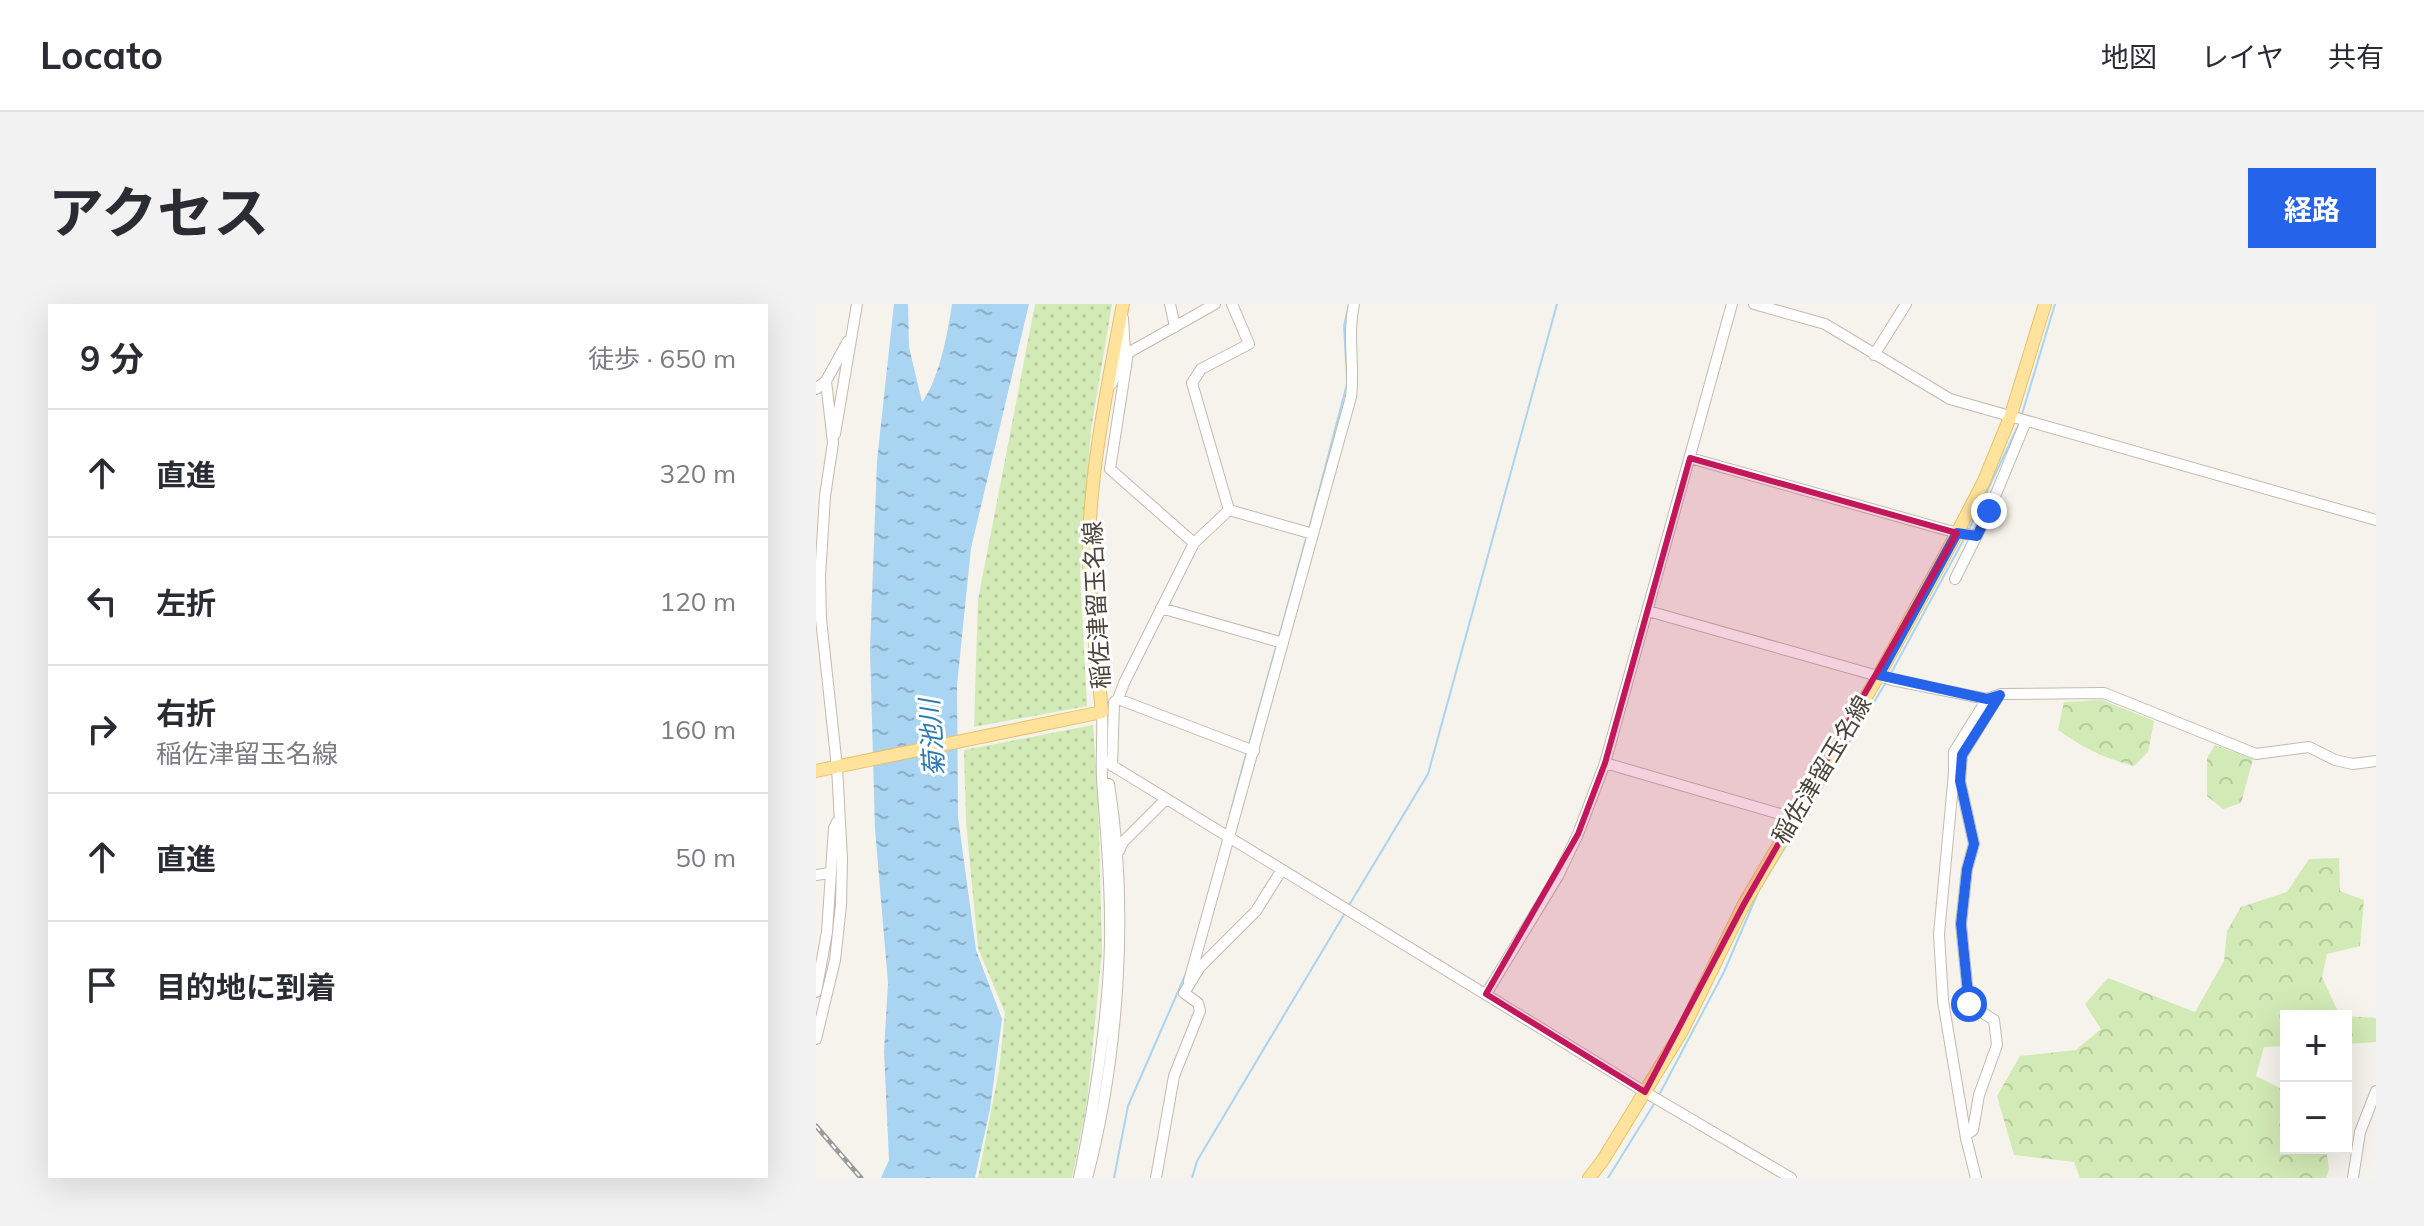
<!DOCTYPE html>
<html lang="ja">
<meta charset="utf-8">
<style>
body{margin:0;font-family:Mulish,"Noto Sans JP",sans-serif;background:#f2f2f3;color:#2b2b33}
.controls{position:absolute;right:24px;bottom:24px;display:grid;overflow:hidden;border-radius:0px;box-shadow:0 8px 32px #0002}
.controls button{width:72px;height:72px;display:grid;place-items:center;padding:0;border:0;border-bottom:2px solid #e1e1e2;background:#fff;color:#2b2b33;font:40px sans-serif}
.stop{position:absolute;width:24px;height:24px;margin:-18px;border:6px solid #2563eb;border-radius:50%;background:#fff}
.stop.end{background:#2563eb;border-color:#fff;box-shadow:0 2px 8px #0008}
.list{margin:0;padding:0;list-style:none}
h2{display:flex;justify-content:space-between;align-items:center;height:104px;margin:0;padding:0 32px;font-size:34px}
h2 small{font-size:26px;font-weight:400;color:#7c7c81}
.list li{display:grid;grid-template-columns:52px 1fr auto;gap:24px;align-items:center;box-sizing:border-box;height:128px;padding:0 32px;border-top:2px solid #e1e1e2}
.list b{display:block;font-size:30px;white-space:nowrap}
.list p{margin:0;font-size:26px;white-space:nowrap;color:#7c7c81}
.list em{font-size:26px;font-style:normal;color:#7c7c81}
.icon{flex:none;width:44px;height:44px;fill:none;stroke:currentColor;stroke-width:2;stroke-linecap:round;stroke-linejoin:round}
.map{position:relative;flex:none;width:1560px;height:874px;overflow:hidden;border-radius:0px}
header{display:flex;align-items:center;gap:48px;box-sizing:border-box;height:112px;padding:0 40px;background:#fff;border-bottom:2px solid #e1e1e2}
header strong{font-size:38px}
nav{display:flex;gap:44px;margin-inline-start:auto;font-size:28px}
.intro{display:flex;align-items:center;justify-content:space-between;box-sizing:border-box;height:192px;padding:0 48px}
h1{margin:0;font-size:56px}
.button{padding:20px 36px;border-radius:0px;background:#2563eb;color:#fff;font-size:28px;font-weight:700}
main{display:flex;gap:48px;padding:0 48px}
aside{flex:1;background:#fff;border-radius:0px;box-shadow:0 8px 32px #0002}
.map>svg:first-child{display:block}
.forest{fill:url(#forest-crowns)}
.park{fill:url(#park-dots)}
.water{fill:url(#water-ripples)}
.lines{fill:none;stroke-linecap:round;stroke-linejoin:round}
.stream{stroke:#a9d4f2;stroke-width:2}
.minor-casing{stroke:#c2bbae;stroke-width:12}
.major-casing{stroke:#e6c16a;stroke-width:14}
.minor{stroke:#fff;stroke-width:10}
.major{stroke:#ffe39c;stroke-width:12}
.rail-casing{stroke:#9a9a9a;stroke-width:5}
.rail{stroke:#fff;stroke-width:2;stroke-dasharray:6;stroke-linecap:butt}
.route{stroke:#2563eb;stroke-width:10}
.marked{fill:#c2185b;fill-opacity:0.2;stroke:#c2185b;stroke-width:6;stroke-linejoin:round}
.labels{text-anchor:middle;stroke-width:6;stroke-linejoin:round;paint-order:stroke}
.street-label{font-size:24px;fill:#4b4439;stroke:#fff}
.water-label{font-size:26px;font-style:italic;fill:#2e7ab2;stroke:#fff}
</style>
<header>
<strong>Locato</strong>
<nav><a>地図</a><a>レイヤ</a><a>共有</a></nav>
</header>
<div class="intro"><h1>アクセス</h1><a class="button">経路</a></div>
<main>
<aside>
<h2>9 分<small>徒歩 · 650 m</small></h2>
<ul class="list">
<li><svg class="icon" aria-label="ahead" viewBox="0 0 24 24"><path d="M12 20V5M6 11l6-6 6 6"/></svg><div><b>直進</b></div><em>320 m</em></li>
<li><svg class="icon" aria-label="left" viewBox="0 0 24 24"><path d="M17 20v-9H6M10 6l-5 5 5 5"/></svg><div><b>左折</b></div><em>120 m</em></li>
<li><svg class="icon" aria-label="right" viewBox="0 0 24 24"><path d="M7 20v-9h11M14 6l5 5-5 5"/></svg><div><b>右折</b><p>稲佐津留玉名線</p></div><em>160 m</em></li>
<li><svg class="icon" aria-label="ahead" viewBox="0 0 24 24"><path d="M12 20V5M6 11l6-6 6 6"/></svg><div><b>直進</b></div><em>50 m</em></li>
<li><svg class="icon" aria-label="arrive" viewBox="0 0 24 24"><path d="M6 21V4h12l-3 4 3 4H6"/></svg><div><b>目的地に到着</b></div></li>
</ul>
</aside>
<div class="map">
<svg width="1560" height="874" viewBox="0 0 1560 874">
<defs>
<pattern id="forest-crowns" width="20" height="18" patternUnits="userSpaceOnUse" patternTransform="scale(2)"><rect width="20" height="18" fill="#d2eab5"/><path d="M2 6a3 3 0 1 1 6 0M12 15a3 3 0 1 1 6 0" fill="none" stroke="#b6ca9c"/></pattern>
<pattern id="park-dots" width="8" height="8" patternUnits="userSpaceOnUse" patternTransform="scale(2)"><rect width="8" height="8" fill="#d2eab5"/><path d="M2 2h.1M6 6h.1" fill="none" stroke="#b6ca9c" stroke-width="1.8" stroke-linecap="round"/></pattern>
<pattern id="water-ripples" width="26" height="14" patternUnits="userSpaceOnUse" patternTransform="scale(2)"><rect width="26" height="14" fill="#a9d4f2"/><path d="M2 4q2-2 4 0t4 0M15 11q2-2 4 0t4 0" fill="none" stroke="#8caec5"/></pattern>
</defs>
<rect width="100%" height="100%" fill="#f6f3ec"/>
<path class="forest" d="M1286,396L1338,417L1332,448L1318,462C1289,455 1266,443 1242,426L1248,398Z
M1399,441L1437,455L1425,499L1407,505L1391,492V454Z
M1523,554L1524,587L1548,596L1544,642L1511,650L1506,673L1524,712H1470V742L1448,743L1440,772L1470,787V844H1510L1513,865L1510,874H1264L1258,858L1198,851L1181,792L1204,752L1260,746L1285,725L1269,700L1292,674L1379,708L1408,657L1411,627L1425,603L1471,588L1493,555Z
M1530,712L1560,714V738L1530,740Z"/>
<path class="park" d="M219,0H296L275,126L264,270L271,402L158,423L162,296Z
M277,421L282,494L286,648L271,799L256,874H162L183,766L189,709L162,644L150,518L148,446Z"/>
<path class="water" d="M78,0H92L93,43L106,98C123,76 132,28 136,0H213L155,244L141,381L142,513L160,646L186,715L174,805L159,874H65L73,856L68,747L72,679L59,525L54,345L61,157Z"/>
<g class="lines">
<path class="stream" d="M531,74L528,22L533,1
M1206,110L1239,0
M493,225L531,80
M1153,225L1203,120
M463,333L491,231
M1074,371L1148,235
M433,441L460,343
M414,510L431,447
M532,603L612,470L741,0
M843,791L908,668L943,586L1069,380
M298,874L312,802L371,667
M376,874L381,857L529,609
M792,874L838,800"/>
<g class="minor-casing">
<path id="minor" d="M354,0L359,23
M938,0L1009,20L1134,95L1560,216
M307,14L309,48
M312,49L294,165L378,239
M1058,51L1090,0
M296,79L309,48L312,49L399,0
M0,85L10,77L32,37
M19,130L41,0
M874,154L1134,227L1161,232
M413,206L376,79L385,65L433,40L416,0
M413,206L497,230
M1139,275L1173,207L1210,117
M345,304L467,339
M832,307L1076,376L1171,395L1185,390L1288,389L1440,450L1493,443L1519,456L1537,460L1560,457
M302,395L438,447
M287,456L829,788L975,874
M789,459L978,514
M296,462L298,398L302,395L308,379L378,239L413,206
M303,547L307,538L349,496
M0,571L14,569
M373,677L535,93C539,62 531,32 538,0
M0,688L11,628L18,524L21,518
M670,690L742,572L762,530L789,459L916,0
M0,735L19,656L25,601L26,555L21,463L5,315L4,273L9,192L17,139L10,77
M1150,831L1157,826L1163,791L1181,741L1178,716L1153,700L1145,620L1151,565L1158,540L1144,477L1146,451L1183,391
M263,874C279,797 292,718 294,639C295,584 290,530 286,475C285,453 287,430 286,408
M271,874C303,753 313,604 293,480
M340,874L358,772L384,707L382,699L368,689L384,663L440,607L465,567
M1160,874L1150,834L1127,697L1123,630L1138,469V448L1171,395
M1537,874L1544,828L1560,787"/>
</g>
<g class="major-casing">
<path id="major" d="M0,467L286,408C281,357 274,306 273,255C272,174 292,80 307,0
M773,874L787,856L866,727L928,600L1063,371L1141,229L1168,177L1195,111L1229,0"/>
</g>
<use href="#minor" class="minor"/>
<use href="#major" class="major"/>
<g class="rail-casing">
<path id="rail" d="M0,822L45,874"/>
</g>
<use href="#rail" class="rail"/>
</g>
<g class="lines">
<path class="route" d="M1153,700L1145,620L1151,565L1158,540L1144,477L1146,451L1184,391L1171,395L1063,371L1141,229L1161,232L1173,207"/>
</g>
<path class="marked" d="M874,154L1141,229L928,600L829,788L670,690L762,530L789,459Z"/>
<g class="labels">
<g class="street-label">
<text transform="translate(281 301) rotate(-93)" y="8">稲佐津留玉名線</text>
<text transform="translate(1006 466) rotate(-59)" y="8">稲佐津留玉名線</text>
</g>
<g class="water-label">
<text transform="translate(116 434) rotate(-94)" y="9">菊池川</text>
</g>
</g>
</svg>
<div class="controls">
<button>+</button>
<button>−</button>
</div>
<div class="stop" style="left:1153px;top:700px"></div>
<div class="stop end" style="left:1173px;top:207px"></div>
</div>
</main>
